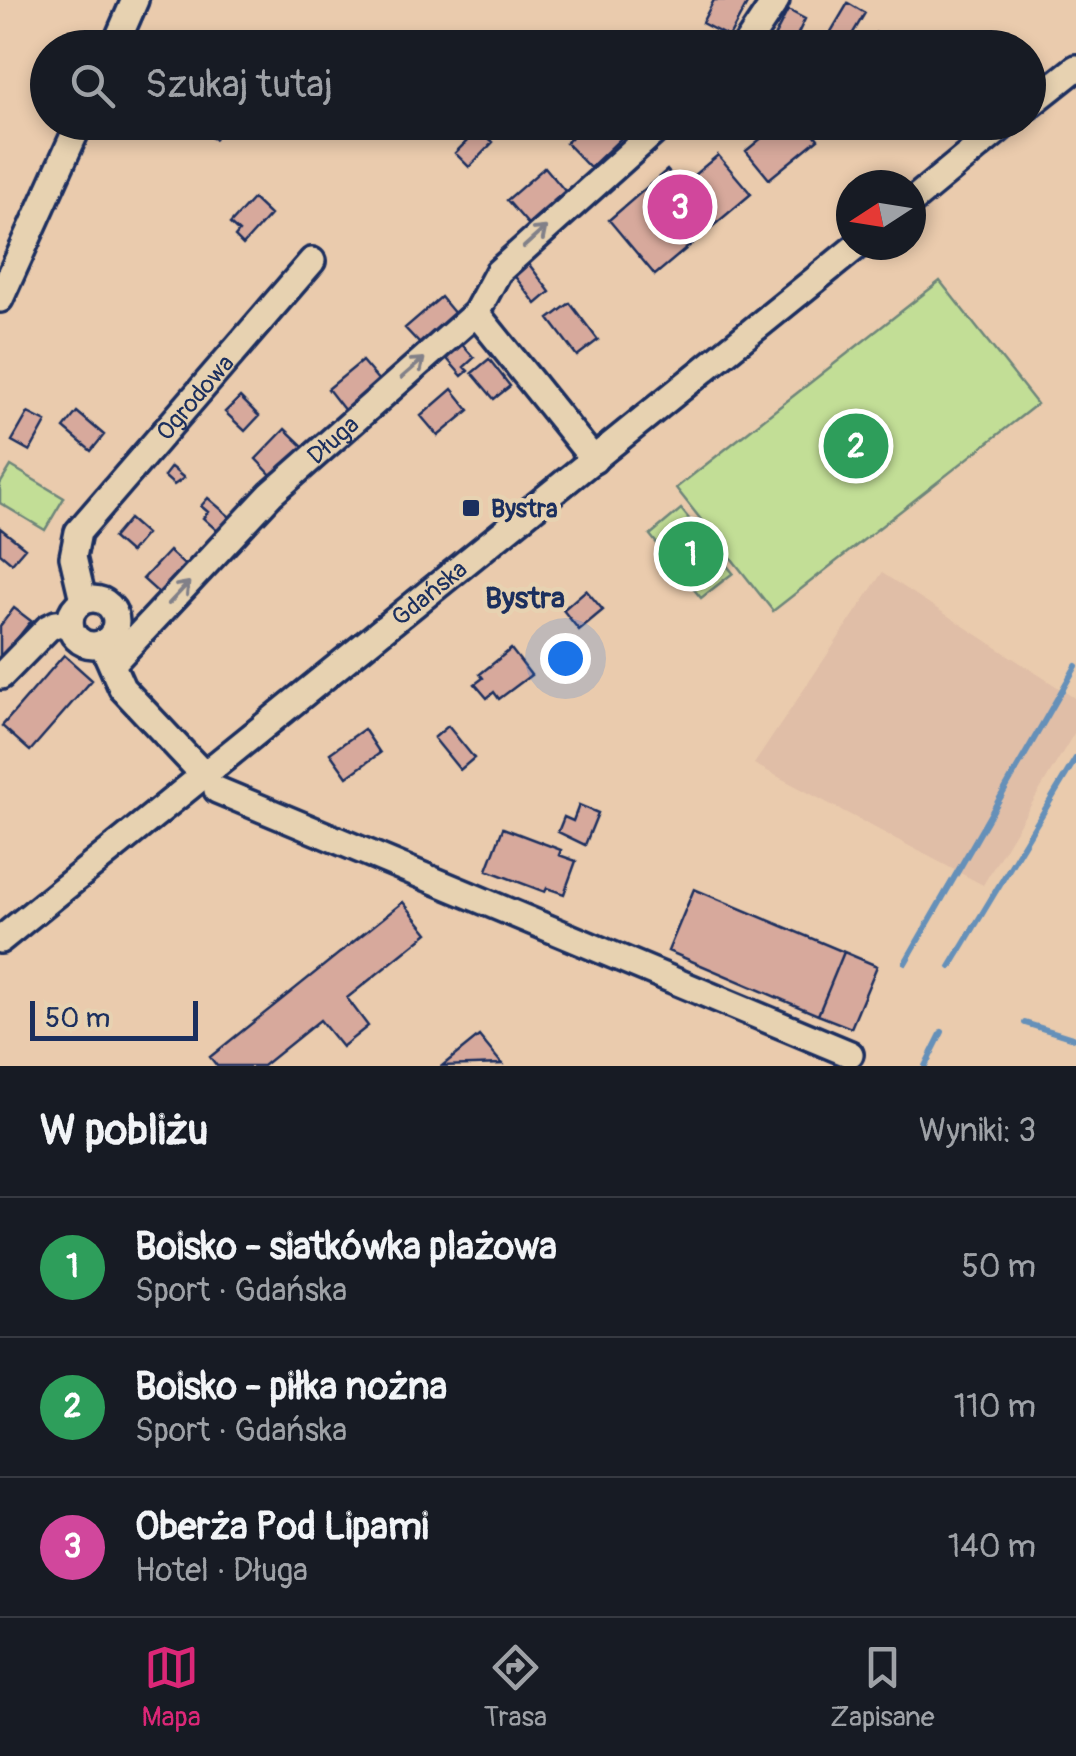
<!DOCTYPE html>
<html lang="pl">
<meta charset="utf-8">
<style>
body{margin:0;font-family:Pangolin,sans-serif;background:#242831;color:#f1f3f6}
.compass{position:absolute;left:836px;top:170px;width:90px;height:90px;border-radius:50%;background:#171b24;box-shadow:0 5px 15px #0003;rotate:258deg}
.scale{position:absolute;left:30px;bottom:25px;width:168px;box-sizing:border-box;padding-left:10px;border:5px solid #1b2f5e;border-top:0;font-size:28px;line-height:35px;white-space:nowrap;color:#1b2f5e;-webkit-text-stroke:8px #e7d2b1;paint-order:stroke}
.you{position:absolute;left:565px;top:658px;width:35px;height:35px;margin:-25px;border:8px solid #fff;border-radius:50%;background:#1a73e8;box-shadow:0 0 0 15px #1a73e833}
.badge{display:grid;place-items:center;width:65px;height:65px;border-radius:50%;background:#db2777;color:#fff;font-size:32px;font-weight:700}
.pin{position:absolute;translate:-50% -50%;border:5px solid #fff;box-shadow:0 2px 10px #0006}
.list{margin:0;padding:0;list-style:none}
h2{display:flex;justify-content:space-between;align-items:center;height:130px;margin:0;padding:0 40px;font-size:42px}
h2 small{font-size:32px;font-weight:400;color:#9ea1a6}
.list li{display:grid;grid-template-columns:65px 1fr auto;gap:30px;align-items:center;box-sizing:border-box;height:140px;padding:0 40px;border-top:2px solid #363941}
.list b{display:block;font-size:38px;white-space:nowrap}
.list p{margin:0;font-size:32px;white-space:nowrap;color:#9ea1a6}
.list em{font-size:32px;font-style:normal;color:#9ea1a6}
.icon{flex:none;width:55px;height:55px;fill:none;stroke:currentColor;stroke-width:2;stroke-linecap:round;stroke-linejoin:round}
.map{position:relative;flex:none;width:1076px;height:1066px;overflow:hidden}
.search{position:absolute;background:#171b24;box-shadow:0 5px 15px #0003;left:30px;right:30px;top:30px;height:110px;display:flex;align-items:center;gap:25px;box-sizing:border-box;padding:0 35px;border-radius:55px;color:#9ea1a6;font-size:38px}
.sheet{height:550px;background:#171b24}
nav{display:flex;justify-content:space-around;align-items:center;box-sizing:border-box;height:140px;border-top:2px solid #363941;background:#171b24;font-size:28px;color:#9ea1a6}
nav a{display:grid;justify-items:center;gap:5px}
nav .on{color:#db2777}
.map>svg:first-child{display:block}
.built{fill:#e0bea7}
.green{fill:#c2de96;stroke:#6e867a;stroke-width:2.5}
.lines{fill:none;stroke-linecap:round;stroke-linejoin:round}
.stream{stroke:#6590b9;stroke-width:6}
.building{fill:#d7a99c;stroke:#1b2f5e;stroke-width:2.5}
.minor-casing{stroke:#1b2f5e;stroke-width:32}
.minor{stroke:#e7d2b1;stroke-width:25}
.oneway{stroke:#818088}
.poi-dot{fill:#1b2f5e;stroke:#e7d2b1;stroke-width:4}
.labels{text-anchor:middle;stroke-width:9;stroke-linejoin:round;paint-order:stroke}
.street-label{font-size:25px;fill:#1b2f5e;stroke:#e7d2b1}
.poi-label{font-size:25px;font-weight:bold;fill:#1b2f5e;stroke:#e7d2b1;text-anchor:start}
.quarter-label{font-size:30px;font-weight:bold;fill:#1b2f5e;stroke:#e7d2b1}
</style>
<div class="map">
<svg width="1076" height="1066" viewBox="0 0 1076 1066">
<rect width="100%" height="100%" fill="#eacbad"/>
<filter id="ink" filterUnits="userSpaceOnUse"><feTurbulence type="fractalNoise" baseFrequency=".01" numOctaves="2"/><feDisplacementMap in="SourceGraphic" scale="20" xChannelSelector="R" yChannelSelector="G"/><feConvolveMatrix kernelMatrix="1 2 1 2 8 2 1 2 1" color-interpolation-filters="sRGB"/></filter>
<g filter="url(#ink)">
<path class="built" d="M882,573L1076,699V730L983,885L754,764Z"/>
<path class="green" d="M940,281L1037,404L773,611L676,488Z
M11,466L64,498L45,530L0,503V484Z
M681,509L733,573L701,598L650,535Z"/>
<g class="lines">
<path class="stream" d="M905,963L1076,666
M950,967L1076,758
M1025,1023L1076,1039
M925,1066L942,1032"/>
</g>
<path class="building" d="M714,0H749L729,37L702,23Z
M848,3L865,13L844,48H838L826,40Z
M788,10L805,19L791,48H779L771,43Z
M876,33L905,48H869Z
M196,122H222L215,139L193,129Z
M587,122H638L590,168L566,143Z
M781,122H805L818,139L769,179L746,151Z
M479,129L493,142L469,167L455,153Z
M718,155L751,194L655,275L609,220L667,170L681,186Z
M545,167L565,191L528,224L507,200Z
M253,199L270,215L243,245L235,237L239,232L230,224Z
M525,259L550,292L536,304L510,270Z
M441,297L456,315L421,345L405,328Z
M570,303L598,340L577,356L549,319Z
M458,340L474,358L464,367L468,371L462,376L442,353Z
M489,359L510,386L494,399L472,373Z
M362,361L380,382L345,411L328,389Z
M452,389L469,410L438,436L421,416Z
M240,397L259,416L245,431L225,412Z
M77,412L104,435L91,451L64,428Z
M28,413L46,422L30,451L12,441Z
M285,429L304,447L274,478L256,459Z
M171,467L184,478L174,485L164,476Z
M208,498L236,522L223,536L203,518L208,512L201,506Z
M129,519L146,534L130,553L113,538Z
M0,528L25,548L12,563L0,553Z
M169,551L189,569L163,597L143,579Z
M586,590L603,610L579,630L563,610Z
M14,608L31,621L0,661V626Z
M511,649L531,675L499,699L494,692L487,698L475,684L483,678L480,674Z
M64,655L92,680L30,751L2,726Z
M448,726L474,758L460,770L434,738Z
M364,729L380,753L347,777L330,753Z
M579,805L598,813L585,845L558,832L564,817L573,821Z
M503,828L561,850L559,855L576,861L564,894L547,888L545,892L487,870Z
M694,889L844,952L818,1015L668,951Z
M403,902L428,933L347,998L368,1026L342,1047L320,1020L263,1066H217L210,1057Z
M844,952L877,966L851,1028L818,1015Z
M479,1036L502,1064L442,1066Z"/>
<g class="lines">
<g class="minor-casing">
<g id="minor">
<path d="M114,48L135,0"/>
<path d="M744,48L776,0"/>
<path d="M1028,106L1076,68"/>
<path d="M911,202L1008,122"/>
<path d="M0,299L80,122"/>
<path d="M476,313L594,460"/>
<circle cx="93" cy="622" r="23"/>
<path id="s1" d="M83,600L73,557L78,532L312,261"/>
<path d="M102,643L122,688L204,775"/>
<path id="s2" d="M112,664L271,494L476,313L498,272L665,122"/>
<path d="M1,676L48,628L56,624L70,623"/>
<path d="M217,790L850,1054"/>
<path id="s3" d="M0,940L858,245"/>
</g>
</g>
<use href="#minor" class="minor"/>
</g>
<defs><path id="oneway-shaft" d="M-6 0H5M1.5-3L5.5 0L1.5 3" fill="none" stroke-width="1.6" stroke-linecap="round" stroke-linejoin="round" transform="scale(2.5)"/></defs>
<g class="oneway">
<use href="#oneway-shaft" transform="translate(535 237) rotate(-42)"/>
<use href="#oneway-shaft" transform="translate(413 368) rotate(-41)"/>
<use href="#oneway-shaft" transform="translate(179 593) rotate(-47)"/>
</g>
</g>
<rect class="poi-dot" x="461" y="498" width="20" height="20" rx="5"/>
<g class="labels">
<g class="street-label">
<text dy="9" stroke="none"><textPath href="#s1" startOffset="248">Ogrodowa</textPath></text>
<text dy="9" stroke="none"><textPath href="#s2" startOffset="315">Długa</textPath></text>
<text dy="9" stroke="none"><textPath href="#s3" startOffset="552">Gdańska</textPath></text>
</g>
<g class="poi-label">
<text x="491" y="517">Bystra</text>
</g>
<g class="quarter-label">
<text x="525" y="608">Bystra</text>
</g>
</g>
</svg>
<svg class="compass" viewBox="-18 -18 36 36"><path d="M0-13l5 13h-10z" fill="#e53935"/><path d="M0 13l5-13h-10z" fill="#9ea1a6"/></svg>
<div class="scale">50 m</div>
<div class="you"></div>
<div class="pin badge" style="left:691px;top:554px;background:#2e9e5b">1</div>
<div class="pin badge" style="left:856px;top:446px;background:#2e9e5b">2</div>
<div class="pin badge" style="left:680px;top:207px;background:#d1479c">3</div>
<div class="search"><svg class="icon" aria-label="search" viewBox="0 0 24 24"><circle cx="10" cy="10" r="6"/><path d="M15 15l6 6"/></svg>Szukaj tutaj</div>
</div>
<section class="sheet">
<h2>W pobliżu<small>Wyniki: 3</small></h2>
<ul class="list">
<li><span class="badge" style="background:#2e9e5b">1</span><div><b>Boisko - siatkówka plażowa</b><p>Sport · Gdańska</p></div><em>50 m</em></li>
<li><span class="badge" style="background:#2e9e5b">2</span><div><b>Boisko - piłka nożna</b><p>Sport · Gdańska</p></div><em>110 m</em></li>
<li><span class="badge" style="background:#d1479c">3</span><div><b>Oberża Pod Lipami</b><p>Hotel · Długa</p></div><em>140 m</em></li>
</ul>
</section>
<nav>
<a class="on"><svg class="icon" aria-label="map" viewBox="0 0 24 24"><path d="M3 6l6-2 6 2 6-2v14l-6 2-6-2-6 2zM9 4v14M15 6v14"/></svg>Mapa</a>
<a><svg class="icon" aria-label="directions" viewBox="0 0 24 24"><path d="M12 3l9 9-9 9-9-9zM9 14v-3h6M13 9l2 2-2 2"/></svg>Trasa</a>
<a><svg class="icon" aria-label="saved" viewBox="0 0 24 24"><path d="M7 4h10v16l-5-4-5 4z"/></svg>Zapisane</a>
</nav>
